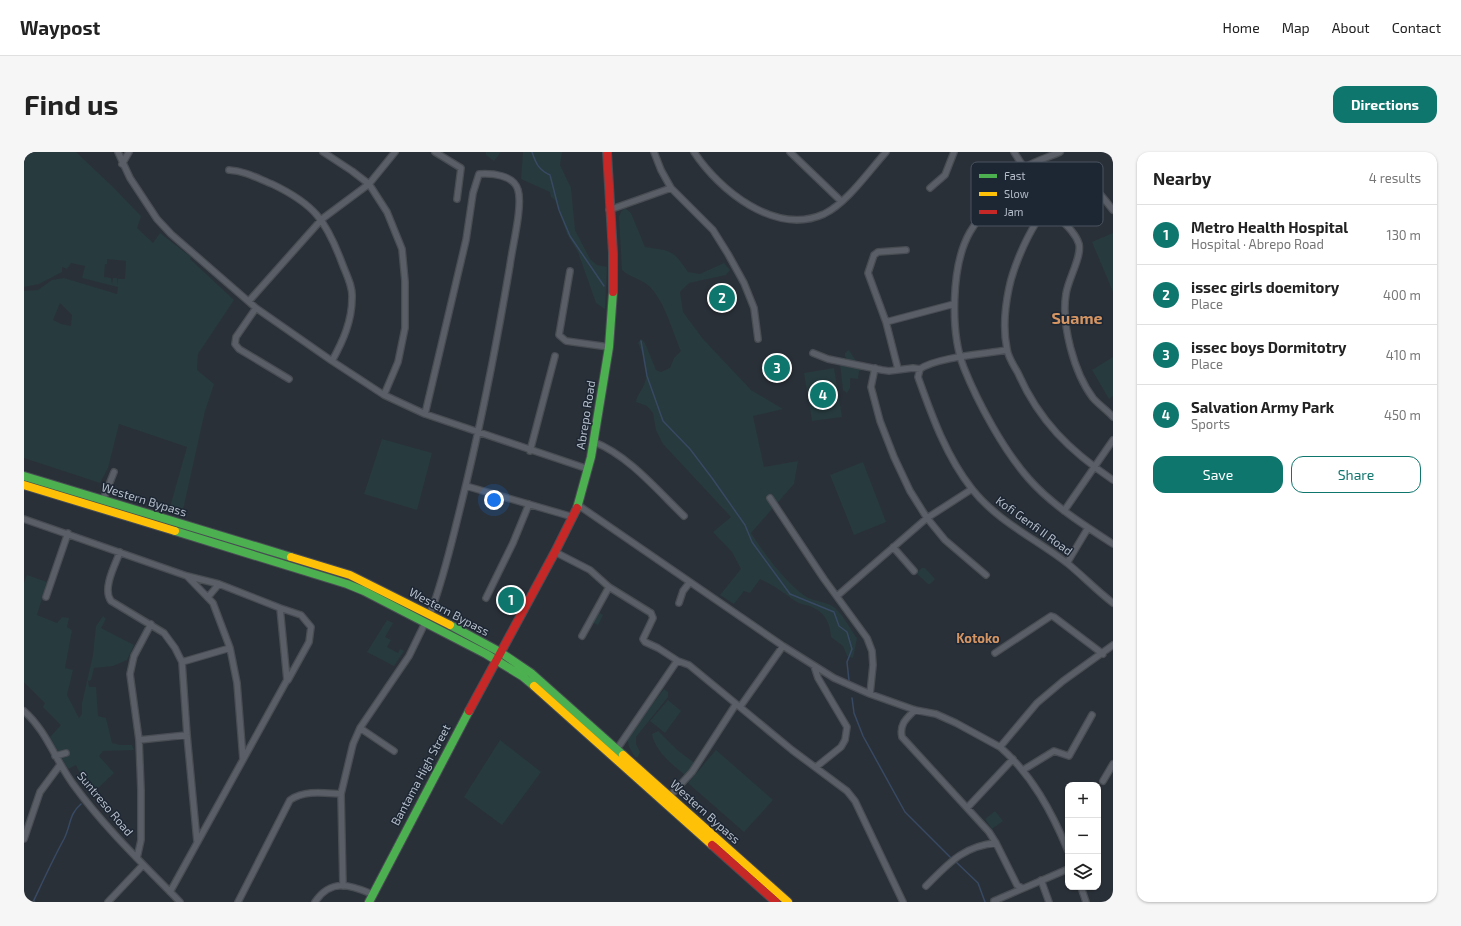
<!DOCTYPE html>
<meta charset="utf-8">
<style>
body{margin:0;font-family:"Exo 2",sans-serif;background:#f6f6f6;color:#222}
.controls{position:absolute;right:12px;bottom:12px;display:grid;overflow:hidden;border-radius:8px;box-shadow:0 1px 3px #0004}
.controls button{width:36px;height:36px;display:grid;place-items:center;padding:0;border:0;border-bottom:1px solid #e0e0e0;background:#fff;color:#222;font:20px sans-serif}
.you{position:absolute;left:470px;top:348px;width:14px;height:14px;margin:-10px;border:3px solid #fff;border-radius:50%;background:#1a73e8;box-shadow:0 0 0 6px #1a73e833}
.badge{display:grid;place-items:center;width:26px;height:26px;border-radius:50%;background:#0f766e;color:#fff;font-size:13px;font-weight:700}
.pin{position:absolute;translate:-50% -50%;border:2px solid #fff;box-shadow:0 1px 4px #0006}
.list{margin:0;padding:0;list-style:none}
h2{display:flex;justify-content:space-between;align-items:center;height:52px;margin:0;padding:0 16px;font-size:17px}
h2 small{font-size:13px;font-weight:400;color:#767676}
.list li{display:grid;grid-template-columns:26px 1fr auto;gap:12px;align-items:center;box-sizing:border-box;height:60px;padding:0 16px;border-top:1px solid #e0e0e0}
.list b{display:block;font-size:15px;white-space:nowrap}
.list p{margin:0;font-size:13px;white-space:nowrap;color:#767676}
.list em{font-size:13px;font-style:normal;color:#767676}
.actions{display:flex;gap:8px;padding:12px 16px}
.actions a{flex:1;padding:9px 0;border:1px solid #0f766e;border-radius:12px;text-align:center;font-size:14px;color:#0f766e}
.actions .main{background:#0f766e;color:#fff}
.icon{flex:none;width:22px;height:22px;fill:none;stroke:currentColor;stroke-width:2;stroke-linecap:round;stroke-linejoin:round}
.map{position:relative;flex:none;width:1089px;height:750px;overflow:hidden;border-radius:12px}
header{display:flex;align-items:center;gap:24px;box-sizing:border-box;height:56px;padding:0 20px;background:#fff;border-bottom:1px solid #e0e0e0}
header strong{font-size:19px}
nav{display:flex;gap:22px;margin-inline-start:auto;font-size:14px}
.intro{display:flex;align-items:center;justify-content:space-between;box-sizing:border-box;height:96px;padding:0 24px}
h1{margin:0;font-size:28px}
.button{padding:10px 18px;border-radius:12px;background:#0f766e;color:#fff;font-size:14px;font-weight:700}
main{display:flex;gap:24px;padding:0 24px}
aside{flex:1;background:#fff;border-radius:12px;box-shadow:0 1px 3px #0004}
.map>svg:first-child{display:block}
.green{fill:#273a3e;fill-rule:evenodd}
.lines{fill:none;stroke-linecap:round;stroke-linejoin:round}
.stream{stroke:#384963;stroke-width:1.5}
.street-casing{stroke:#484c53;stroke-width:8}
.fast-casing{stroke:#484c53;stroke-width:10}
.slow-casing{stroke:#484c53;stroke-width:10}
.jam-casing{stroke:#484c53;stroke-width:10}
.street{stroke:#5a5e66;stroke-width:5.5}
.fast{stroke:#4caf50;stroke-width:8}
.slow{stroke:#ffc107;stroke-width:8}
.jam{stroke:#c62828;stroke-width:8}
.labels{text-anchor:middle;stroke-width:3;stroke-linejoin:round;paint-order:stroke}
.street-label{font-size:12px;fill:#b4bcc9;stroke:#1d2633}
.neighbourhood-label{font-size:13px;font-weight:bold;fill:#d59563;stroke:#1d2633}
.district-label{font-size:16px;font-weight:bold;fill:#d59563;stroke:#1d2633}
.key{fill:#1d2633;stroke:#4a5360;stroke-width:1}
.key-label{font-size:11px;fill:#b4bcc9}
</style>
<header>
<strong>Waypost</strong>
<nav><a>Home</a><a>Map</a><a>About</a><a>Contact</a></nav>
</header>
<div class="intro"><h1>Find us</h1><a class="button">Directions</a></div>
<main>
<div class="map">
<svg width="1089" height="750" viewBox="0 0 1089 750">
<rect width="100%" height="100%" fill="#2a3038"/>
<path class="green" d="M0,0H52L89,35L117,64L113,76L129,91L136,81L167,105L166,107L210,148L174,202L173,218L190,232L181,259L159,358L146,355L163,295L95,272L84,316L76,331L0,306V139L14,138L28,128L40,126L93,142L94,135L58,126L61,114L47,111L43,117L38,115V120L15,132L0,135ZM83,107L102,109L101,127H94V133L93,126H89L88,132L87,126L80,125L81,112H83ZM36,151L48,163L47,174L37,172L29,168Z
M462,0H477L470,9L462,3Z
M499,0H538L536,13L547,36L551,78L566,107L573,113L583,115L581,157L572,151L554,100L543,82L531,48L527,45L526,40L497,27Z
M601,56L607,61L621,95C648,99 649,98 664,120L676,122L700,111L706,118L702,123L665,131L656,140L659,160L679,187L727,238L759,257L729,264L740,315L774,309L770,332L727,381C739,400 762,431 781,444C790,450 803,449 811,456C821,465 825,476 833,486L829,506L823,504L819,494L807,485C806,472 802,461 788,455C784,453 778,453 773,450C761,442 750,433 736,427L726,441L720,439L710,452L696,443L717,417L708,400L689,380L707,365L639,292L632,278L629,261L623,254L612,250C613,242 619,238 621,230C625,218 619,202 614,191L617,187L621,191L632,218L637,220L646,216L650,206L657,199C648,179 642,152 626,135C618,127 607,126 598,118L595,65L597,60Z
M1089,81V140L1068,90Z
M825,198L838,218L835,219L834,227L826,226V236L823,241L819,238L816,212H820L822,215L826,213L821,204V201Z
M1089,205V244L1085,247L1068,218Z
M810,216L818,265L788,269L780,221Z
M358,287L408,301L393,358L340,342Z
M839,310L862,370L830,383L806,323Z
M898,416H901L911,427L906,432H904L892,421Z
M3,423L23,430L13,463L33,471L38,465L45,466L43,475L48,478L41,516L49,518L43,543L55,566L58,562V551L69,503L72,474L79,464L82,467L77,476L110,493L103,508L89,514L70,516L67,528L64,529L65,535H72L74,564L82,566L88,591L96,593H108L110,598L79,599L75,604L90,621L72,638L63,628L59,627L52,613L44,617L26,585L37,573L19,555L21,551L0,530V431Z
M574,460L579,463L574,473L568,470Z
M363,468L369,471L361,485L367,488L363,495L374,501L376,497L380,499L370,514L343,500Z
M640,537L644,540V545L612,585V592L616,600L614,605H611L605,595L603,585Z
M644,548L657,559L641,581L626,569Z
M634,579L652,597L673,613L668,625L665,626C651,615 631,600 628,582Z
M476,588L517,620L478,673L440,645Z
M692,598L749,648L720,680L664,631Z
M971,659L979,669L968,677L961,667Z"/>
<g class="lines">
<path class="stream" d="M508,0C512,12 515,18 526,23L535,58L546,84L580,134
M617,189L623,224L639,269L666,297L688,326L721,373L728,390L766,442L810,460L815,474L823,480L828,497L823,510L825,529
M828,546L830,561L839,584L881,660L928,707
M931,709L954,731L961,750
M9,750C19,729 29,707 40,687C47,673 45,662 57,652"/>
<g class="street-casing">
<path id="street" d="M94,0L106,26L133,67L147,82L232,156L308,209L360,243L401,262L564,317
M299,0L328,19L345,32L363,60L378,97L381,129V176L374,210L360,243
M411,0L437,16L433,47
M630,0L637,18L647,36
M670,0C695,38 751,84 800,62C823,51 845,19 862,0
M766,0L817,49
M990,0C1001,17 1012,35 1023,52C1031,65 1050,76 1055,92C1058,105 1044,127 1042,142C1037,172 1050,221 1069,246C1075,253 1083,258 1089,265
M1036,0C1025,5 1010,9 1000,16C991,22 984,34 976,43C965,54 954,66 946,80C927,113 926,181 940,216C954,251 980,299 1005,327C1029,354 1060,373 1089,392
M1087,0L1089,2
M98,12L105,0
M205,18C221,19 233,26 248,32C290,52 302,68 318,111C322,122 329,134 328,146C328,169 319,189 308,209
M906,36L921,23L930,0
M585,58L647,36L689,78L704,102L720,131L730,156L734,187
M1089,58C1082,50 1074,36 1063,34C1025,26 991,106 985,136C981,155 979,178 983,197C984,205 990,214 994,221C1015,269 1046,299 1089,328
M546,119L535,183L542,189L585,195
M225,149L298,67L345,32L371,0
M232,156L212,185L211,192L215,197L265,227
M862,170L930,152
M789,201L804,207L858,218L865,219L889,216L896,217C913,205 961,202 983,198
M851,216L847,235L856,269L870,305L886,339L903,366L921,388L962,423
M874,217L862,170L844,121L850,103L854,100L882,98
M896,217L894,225C908,264 922,304 948,337C973,369 1012,387 1043,411C1059,424 1073,439 1089,451
M401,262L442,88L449,41L455,22C468,21 490,23 494,38C499,54 488,96 486,113C472,196 456,277 436,357C427,393 419,429 406,462
M570,290C604,303 634,339 660,364
M506,299L531,204
M442,334L549,365
M746,346L800,427L843,486L848,499L849,513L846,542
M79,348L90,320
M554,353L759,494L810,526L846,542L891,558L912,562L932,571L976,595L1013,551L1039,529L1089,493
M1040,359L1089,288
M0,367L163,424L189,451L206,496L213,531L219,607
M869,395L890,419
M96,400C91,413 78,437 87,449L140,481L151,496L158,510L163,583L173,689
M531,400L566,418L585,435L627,461L629,466L619,487L621,490L634,496L654,509
M1043,411L1064,376
M813,444L903,366L948,337
M22,445L44,381
M184,445L195,432
M462,446L489,391L505,352
M655,451L659,439L666,430
M256,456L277,463L287,475L285,490L264,528
M558,484L585,435
M971,501L1027,464L1030,465L1079,502
M158,510L206,496
M790,514L794,526L823,575L821,588L817,595L792,615
M716,555L759,494
M891,558C883,566 875,572 878,585L965,680L972,691L993,733L998,736
M0,559C22,578 32,609 49,632C80,675 119,712 156,750
M336,576L370,599
M115,588L163,583
M976,595C1008,623 1028,660 1044,699
M593,597L651,512L654,509L665,513L768,598L823,639L831,649L879,750
M31,604L42,601
M999,618L1030,599L1045,604L1068,563
M1079,629L1089,612
M646,644L668,620L712,552
M943,656L989,607
M0,687L16,640L36,613
M113,706L117,688V638L115,588L106,522L110,504L127,472
M1017,728L1025,750
M319,734L317,642L329,592L336,576L385,504L401,471
M902,734C924,712 939,694 972,691
M1057,735L1062,750
M146,740L263,528L256,456L195,432L163,424
M970,749L1044,717
M84,750L119,713
M214,750L266,648C281,638 299,641 317,642
M291,750C307,726 326,733 348,742"/>
</g>
<g class="fast-casing">
<path id="fast" d="M0,324L267,405
M553,356L567,305L585,195L589,140
M151,379L323,432L340,439L462,502L498,524L510,534
M426,473L476,500L507,521L599,603
M345,750L445,559"/>
</g>
<g class="slow-casing">
<path id="slow" d="M0,333L151,379
M267,405L326,423L426,473
M510,534L688,693
M599,603L764,750"/>
</g>
<g class="jam-casing">
<path id="jam" d="M583,0L589,101V140
M445,559L531,400L553,356
M688,693L752,750"/>
</g>
<use href="#street" class="street"/>
<use href="#fast" class="fast"/>
<use href="#slow" class="slow"/>
<use href="#jam" class="jam"/>
</g>
<g class="labels">
<g class="street-label">
<text transform="translate(562 263) rotate(-81)" y="4">Abrepo Road</text>
<text transform="translate(120 348) rotate(17)" y="4">Western Bypass</text>
<text transform="translate(1010 374) rotate(36)" y="4">Kofi Genfi II Road</text>
<text transform="translate(425 460) rotate(28)" y="4">Western Bypass</text>
<text transform="translate(397 623) rotate(-62)" y="4">Bantama High Street</text>
<text transform="translate(81 652) rotate(50)" y="4">Suntreso Road</text>
<text transform="translate(681 660) rotate(42)" y="4">Western Bypass</text>
</g>
<g class="neighbourhood-label">
<text x="954" y="491">Kotoko</text>
</g>
<g class="district-label">
<text x="1053" y="172">Suame</text>
</g>
</g>
<rect x="947" y="10" width="132" height="64" rx="6" class="key"/>
<rect x="955" y="22" width="18" height="4" fill="#4caf50"/>
<rect x="955" y="40" width="18" height="4" fill="#ffc107"/>
<rect x="955" y="58" width="18" height="4" fill="#c62828"/>
<g class="key-label">
<text x="980" y="28">Fast</text>
<text x="980" y="46">Slow</text>
<text x="980" y="64">Jam</text>
</g>
</svg>
<div class="controls">
<button>+</button>
<button>−</button>
<button><svg class="icon" aria-label="layers" viewBox="0 0 24 24"><path d="M12 4l9 5-9 5-9-5zM3 14l9 5 9-5"/></svg></button>
</div>
<div class="you"></div>
<div class="pin badge" style="left:487px;top:448px">1</div>
<div class="pin badge" style="left:698px;top:146px">2</div>
<div class="pin badge" style="left:753px;top:216px">3</div>
<div class="pin badge" style="left:799px;top:243px">4</div>
</div>
<aside>
<h2>Nearby<small>4 results</small></h2>
<ul class="list">
<li><span class="badge">1</span><div><b>Metro Health Hospital</b><p>Hospital · Abrepo Road</p></div><em>130 m</em></li>
<li><span class="badge">2</span><div><b>issec girls doemitory</b><p>Place</p></div><em>400 m</em></li>
<li><span class="badge">3</span><div><b>issec boys Dormitotry</b><p>Place</p></div><em>410 m</em></li>
<li><span class="badge">4</span><div><b>Salvation Army Park</b><p>Sports</p></div><em>450 m</em></li>
</ul>
<div class="actions"><a class="main">Save</a><a>Share</a></div>
</aside>
</main>
